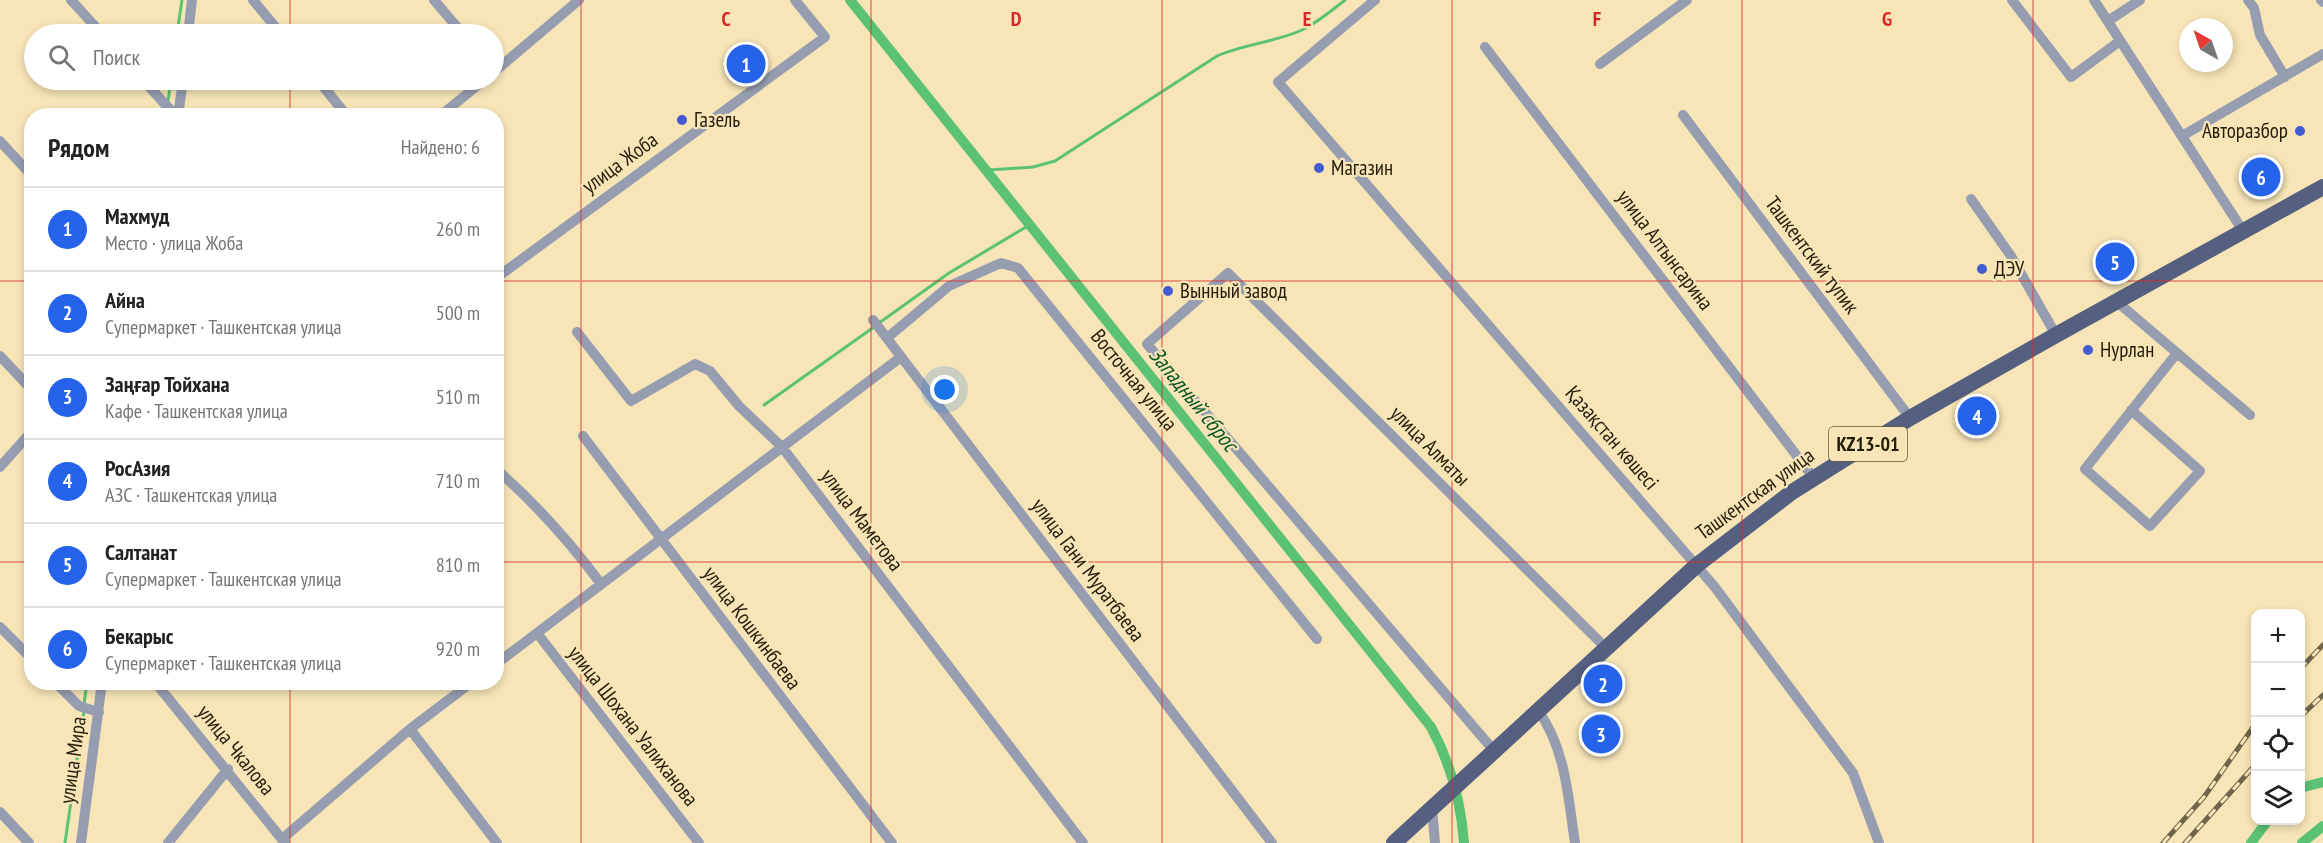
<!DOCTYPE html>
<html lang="ru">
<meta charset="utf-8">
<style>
body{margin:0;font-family:"PT Sans Narrow",sans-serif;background:#f2f2f2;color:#222}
.controls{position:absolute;right:18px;bottom:18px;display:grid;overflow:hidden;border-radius:12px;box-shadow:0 3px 9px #0003}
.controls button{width:54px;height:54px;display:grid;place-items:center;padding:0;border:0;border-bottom:2px solid #e0e0e0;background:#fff;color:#222;font:30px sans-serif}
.compass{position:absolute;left:2179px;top:18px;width:54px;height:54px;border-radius:50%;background:#fff;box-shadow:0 3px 9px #0003;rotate:320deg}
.you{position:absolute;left:945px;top:390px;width:21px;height:21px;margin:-15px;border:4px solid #fff;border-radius:50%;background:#1a73e8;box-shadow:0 0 0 9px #1a73e833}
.badge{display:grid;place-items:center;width:39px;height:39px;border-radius:50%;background:#2563eb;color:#fff;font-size:20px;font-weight:700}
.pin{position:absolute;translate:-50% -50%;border:3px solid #fff;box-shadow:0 2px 6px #0006}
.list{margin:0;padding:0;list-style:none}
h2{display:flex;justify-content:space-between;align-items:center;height:78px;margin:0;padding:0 24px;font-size:26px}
h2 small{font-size:20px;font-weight:400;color:#767676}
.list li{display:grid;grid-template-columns:39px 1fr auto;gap:18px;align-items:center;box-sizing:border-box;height:84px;padding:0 24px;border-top:2px solid #e0e0e0}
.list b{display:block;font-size:22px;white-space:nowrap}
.list p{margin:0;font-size:20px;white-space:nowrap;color:#767676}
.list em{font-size:20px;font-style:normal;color:#767676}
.icon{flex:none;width:33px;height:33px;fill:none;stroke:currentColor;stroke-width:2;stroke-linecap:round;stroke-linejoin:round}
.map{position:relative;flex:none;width:2323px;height:843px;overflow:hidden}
.search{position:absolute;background:#fff;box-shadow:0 3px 9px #0003;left:24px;top:24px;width:480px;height:66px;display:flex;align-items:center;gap:15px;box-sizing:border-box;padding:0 21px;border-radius:33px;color:#767676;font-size:22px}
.panel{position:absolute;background:#fff;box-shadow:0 3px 9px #0003;left:24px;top:108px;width:480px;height:582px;border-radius:24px}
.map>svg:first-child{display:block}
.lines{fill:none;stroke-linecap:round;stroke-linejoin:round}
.stream{stroke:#5bc274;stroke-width:3}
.canal{stroke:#5bc274;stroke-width:10}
.street{stroke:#969db0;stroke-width:10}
.primary{stroke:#556080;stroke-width:16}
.rail-casing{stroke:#706549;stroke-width:5}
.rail{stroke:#f7e5b7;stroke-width:3;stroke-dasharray:9;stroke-linecap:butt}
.grid{fill:none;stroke:#d62828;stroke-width:1.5;stroke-opacity:0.55}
.poi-dot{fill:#425cd0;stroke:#f7e5b7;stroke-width:2}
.labels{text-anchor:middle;stroke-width:4.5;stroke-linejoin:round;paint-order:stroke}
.shield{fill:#f7e5b7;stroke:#63593f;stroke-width:1.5}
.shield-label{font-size:20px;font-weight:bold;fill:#241d0b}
.poi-label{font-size:21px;fill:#241d0b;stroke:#f7e5b7;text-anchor:start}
.street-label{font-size:21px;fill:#241d0b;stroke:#f7e5b7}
.water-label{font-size:22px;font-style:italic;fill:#075624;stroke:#f7e5b7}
.grid-label{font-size:20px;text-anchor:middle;font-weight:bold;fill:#d62828;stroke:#f7e5b7;stroke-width:4.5;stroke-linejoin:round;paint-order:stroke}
</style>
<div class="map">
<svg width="2323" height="843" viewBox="0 0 2323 843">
<rect width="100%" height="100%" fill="#f7e5b7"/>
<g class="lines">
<path class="stream" d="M177,34L182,0
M168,101L171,80
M988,170L1033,167L1055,161L1217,56C1244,44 1276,42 1302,30C1318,22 1331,11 1345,0
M879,323L949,273L1031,224
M764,405L874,327
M84,704L87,682
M65,843L84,711"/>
<path class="canal" d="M850,0L1431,727C1451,764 1461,801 1464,843
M2300,788L2323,782
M2251,843L2268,820
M2302,843L2323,826"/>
<path class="street" d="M71,0L102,34
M253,0L281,34
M434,0L463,34
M1375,0L1278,82L1714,586L1853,773L1879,843
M2012,0L2071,77L2120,41
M2094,0L2243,231
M2248,0L2254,8L2260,35L2285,77
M2321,0L2323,2
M2108,21L2140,0
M188,34L192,0
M1485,47L1813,477
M1600,64L1687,0
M494,72L579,0
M143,80L176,116
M318,80L347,116
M1683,115L1910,418
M178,116L183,80
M440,116L484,80
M2182,136L2323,54
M0,141L32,176
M1971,199L2011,256L2056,335
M496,278L825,37L795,0
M2116,301L2250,415
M873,320L1272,843
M577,332L631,401L695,364L710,371L739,406L782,447L1083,843
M887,338L949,286L1001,263L1018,268L1317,639
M0,356L32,390
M2131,410L2200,471L2150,526L2085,469L2177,353
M583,436L892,843
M0,467L32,431
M496,469C536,504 570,542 601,584
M0,627L32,659
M537,633L699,843
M496,664L901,357
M55,682L79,706L99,712
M155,682L285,843
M1538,710C1566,750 1568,797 1575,843
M410,729L497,843
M1495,752L1147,344L1228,273L1605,647
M1432,808L1435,843
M0,812L29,843
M282,839L410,729L472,682
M81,843L102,682
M168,843L228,769"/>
<path class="primary" d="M1394,843L1697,565L1792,492L1910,418L2056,335L2323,187"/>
<g class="rail-casing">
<path id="rail" d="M2300,669L2323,645
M2300,717L2323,695
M2163,843L2204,797L2256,723
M2185,843L2256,764"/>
</g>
<use href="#rail" class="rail"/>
</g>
<path class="grid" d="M290,0V34M581,0V843M871,0V843M1162,0V843M1452,0V843M1742,0V843M2033,0V843M290,80V116M0,281H32M496,281H2323M0,562H32M496,562H2323M290,682V843"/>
<g class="poi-dot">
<circle cx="682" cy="120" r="6"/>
<circle cx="2300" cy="131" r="6"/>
<circle cx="1319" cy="168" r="6"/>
<circle cx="1982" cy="269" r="6"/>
<circle cx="1168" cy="291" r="6"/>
<circle cx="2088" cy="350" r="6"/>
</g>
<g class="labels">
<rect class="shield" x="1829" y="427" width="78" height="34" rx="4.5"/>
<g class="shield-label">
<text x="1868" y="451">KZ13-01</text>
</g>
<g class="poi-label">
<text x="694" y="127">Газель</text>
<text x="2288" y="138" text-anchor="end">Авторазбор</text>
<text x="1331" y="175">Магазин</text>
<text x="1994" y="276">ДЭУ</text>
<text x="1180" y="298">Вынный завод</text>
<text x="2100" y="357">Нурлан</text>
</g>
<g class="street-label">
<text transform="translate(620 163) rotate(-36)" y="7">улица Жоба</text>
<text transform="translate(1665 250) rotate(53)" y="7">улица Алтынсарина</text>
<text transform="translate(1812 255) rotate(53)" y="7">Ташкентский тупик</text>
<text transform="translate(1134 380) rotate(51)" y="7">Восточная улица</text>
<text transform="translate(1612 438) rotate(49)" y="7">Қазақстан көшесі</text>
<text transform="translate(1430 446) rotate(45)" y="7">улица Алматы</text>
<text transform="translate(1755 494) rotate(-36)" y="7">Ташкентская улица</text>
<text transform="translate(862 520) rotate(53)" y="7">улица Маметова</text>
<text transform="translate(1088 570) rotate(53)" y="7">улица Гани Муратбаева</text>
<text transform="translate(752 628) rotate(53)" y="7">улица Кошкинбаева</text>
<text transform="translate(633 726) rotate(52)" y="7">улица Шохана Уалиханова</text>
<text transform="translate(236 750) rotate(51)" y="7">улица Чкалова</text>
<text transform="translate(73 760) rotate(-82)" y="7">улица Мира</text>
</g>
<g class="water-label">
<text transform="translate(1194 399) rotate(51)" y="8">Западный сброс</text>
</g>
</g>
<g class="grid-label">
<text x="726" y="26">C</text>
<text x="1016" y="26">D</text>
<text x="1307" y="26">E</text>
<text x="1597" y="26">F</text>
<text x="1887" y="26">G</text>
</g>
</svg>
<div class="controls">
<button>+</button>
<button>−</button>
<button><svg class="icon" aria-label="locate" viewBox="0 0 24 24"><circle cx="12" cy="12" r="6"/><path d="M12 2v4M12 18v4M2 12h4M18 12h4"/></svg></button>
<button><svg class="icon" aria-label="layers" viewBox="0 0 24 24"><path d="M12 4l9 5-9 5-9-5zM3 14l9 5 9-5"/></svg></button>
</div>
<svg class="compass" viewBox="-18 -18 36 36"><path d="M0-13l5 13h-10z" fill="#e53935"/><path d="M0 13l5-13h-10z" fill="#767676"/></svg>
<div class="you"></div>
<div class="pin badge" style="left:746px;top:64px">1</div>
<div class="pin badge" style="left:1603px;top:684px">2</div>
<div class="pin badge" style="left:1601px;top:734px">3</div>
<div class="pin badge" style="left:1977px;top:416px">4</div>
<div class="pin badge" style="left:2115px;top:262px">5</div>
<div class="pin badge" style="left:2261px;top:177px">6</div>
<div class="search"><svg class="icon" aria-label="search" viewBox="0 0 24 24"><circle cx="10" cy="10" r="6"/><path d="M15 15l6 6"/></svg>Поиск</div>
<section class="panel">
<h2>Рядом<small>Найдено: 6</small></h2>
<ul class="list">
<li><span class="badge">1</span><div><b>Махмуд</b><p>Место · улица Жоба</p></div><em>260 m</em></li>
<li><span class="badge">2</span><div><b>Айна</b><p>Супермаркет · Ташкентская улица</p></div><em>500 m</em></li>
<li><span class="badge">3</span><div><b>Заңғар Тойхана</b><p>Кафе · Ташкентская улица</p></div><em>510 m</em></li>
<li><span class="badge">4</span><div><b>РосАзия</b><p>АЗС · Ташкентская улица</p></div><em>710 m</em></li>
<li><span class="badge">5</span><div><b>Салтанат</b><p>Супермаркет · Ташкентская улица</p></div><em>810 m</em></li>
<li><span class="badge">6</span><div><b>Бекарыс</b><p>Супермаркет · Ташкентская улица</p></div><em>920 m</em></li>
</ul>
</section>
</div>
